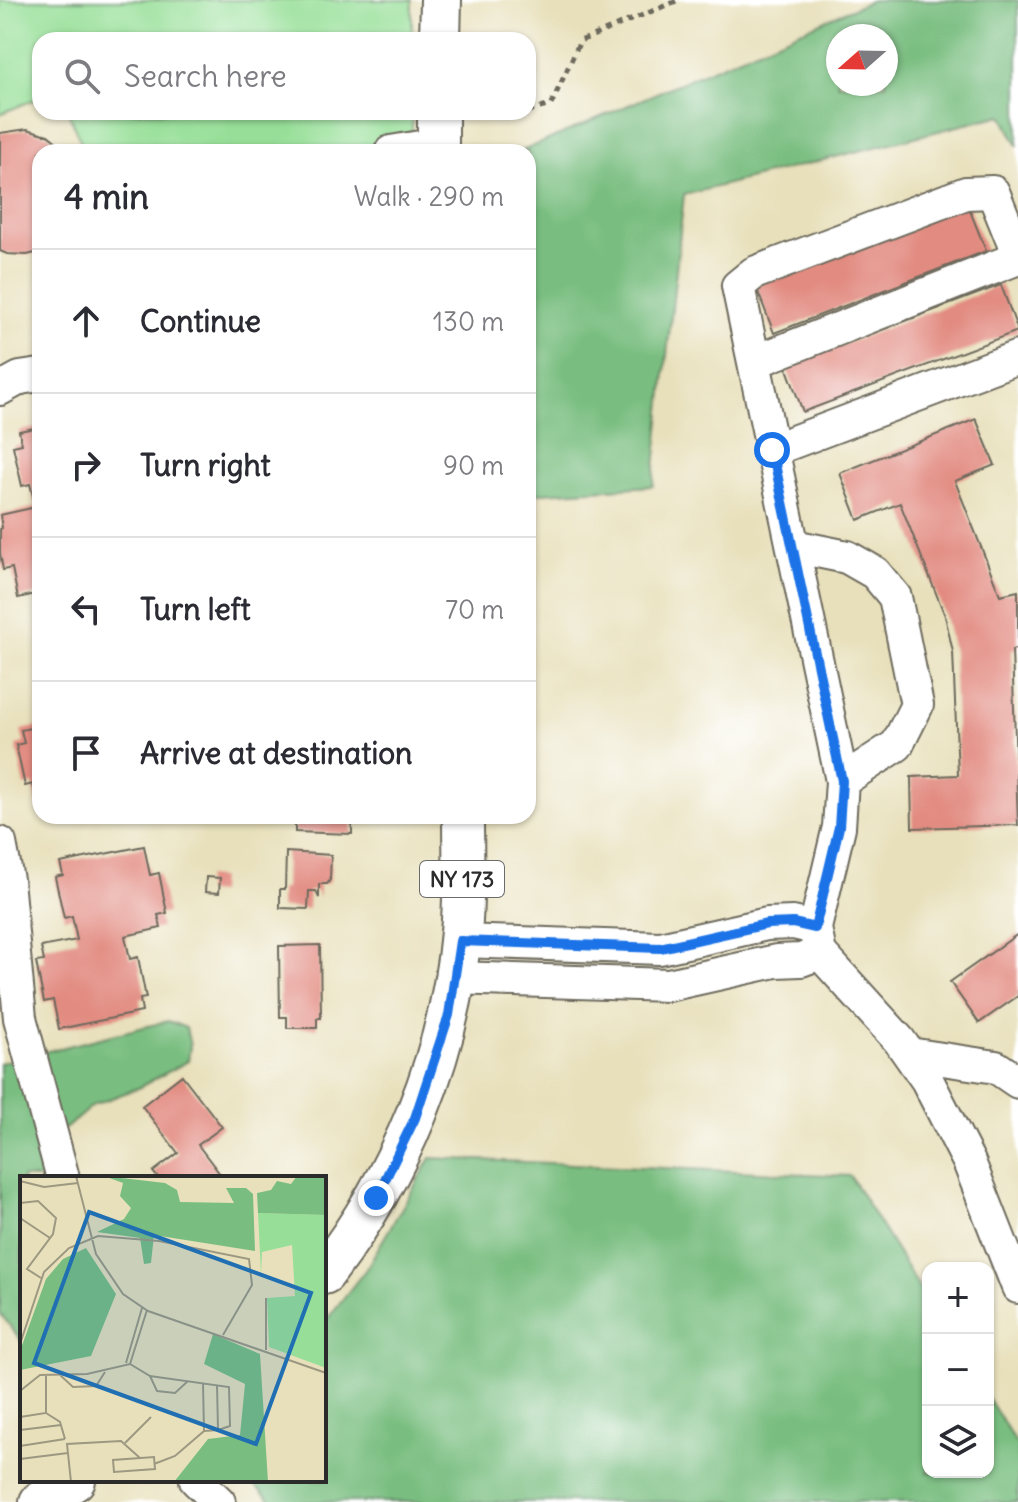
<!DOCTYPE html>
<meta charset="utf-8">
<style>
body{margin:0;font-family:Delius,sans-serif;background:#f7f7f7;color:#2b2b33}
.controls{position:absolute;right:24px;bottom:24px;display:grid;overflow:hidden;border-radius:16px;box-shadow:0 2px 6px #0004}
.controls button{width:72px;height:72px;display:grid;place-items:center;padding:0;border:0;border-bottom:2px solid #e1e1e2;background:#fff;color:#2b2b33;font:40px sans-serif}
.compass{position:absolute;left:826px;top:24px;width:72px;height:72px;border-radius:50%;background:#fff;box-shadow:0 2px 6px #0004;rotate:250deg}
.stop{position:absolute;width:24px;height:24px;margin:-18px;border:6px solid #1a73e8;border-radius:50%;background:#fff}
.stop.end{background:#1a73e8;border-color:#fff;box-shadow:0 2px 8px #0008}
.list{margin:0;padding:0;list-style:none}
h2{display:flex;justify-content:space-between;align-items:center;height:104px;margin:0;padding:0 32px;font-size:34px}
h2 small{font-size:26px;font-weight:400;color:#7c7c81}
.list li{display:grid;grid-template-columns:52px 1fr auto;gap:24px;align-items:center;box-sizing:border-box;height:144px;padding:0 32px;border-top:2px solid #e1e1e2}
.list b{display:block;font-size:30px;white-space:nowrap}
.list em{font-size:26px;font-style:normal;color:#7c7c81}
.icon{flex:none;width:44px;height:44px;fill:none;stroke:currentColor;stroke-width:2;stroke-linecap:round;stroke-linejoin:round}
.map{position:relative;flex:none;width:1018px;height:1502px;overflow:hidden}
.search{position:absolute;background:#fff;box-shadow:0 2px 6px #0004;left:32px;top:32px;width:504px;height:88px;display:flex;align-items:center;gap:20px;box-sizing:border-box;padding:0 28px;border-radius:24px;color:#7c7c81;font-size:30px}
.panel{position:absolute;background:#fff;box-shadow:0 2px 6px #0004;left:32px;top:144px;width:504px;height:680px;border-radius:24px}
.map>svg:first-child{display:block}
.green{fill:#97df98;stroke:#618562;stroke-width:2}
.forest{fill:#79be80;stroke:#527456;stroke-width:2;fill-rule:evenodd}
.building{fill:#e28b81}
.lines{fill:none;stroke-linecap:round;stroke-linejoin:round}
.minor-casing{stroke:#6d6a5d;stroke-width:36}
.major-casing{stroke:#6d6a5d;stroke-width:44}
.path{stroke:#6d6a5d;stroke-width:5;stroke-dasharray:6 6;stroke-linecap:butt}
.minor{stroke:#fff;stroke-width:32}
.major{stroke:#fff;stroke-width:40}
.route{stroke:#1a73e8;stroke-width:10}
.labels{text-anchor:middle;stroke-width:8;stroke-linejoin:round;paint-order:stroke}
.shield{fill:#fff;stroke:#6b6b6b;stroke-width:2}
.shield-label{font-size:22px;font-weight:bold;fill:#2b2b2b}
.inset-road{fill:none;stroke:#9c9881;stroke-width:2}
.view{fill:#1f6fb2;fill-opacity:0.15;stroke:#1f6fb2;stroke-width:4}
.inset-edge{fill:none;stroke:#2b2b2b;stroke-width:4}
</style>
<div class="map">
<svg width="1018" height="1502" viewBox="0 0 1018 1502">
<rect width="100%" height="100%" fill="#fff"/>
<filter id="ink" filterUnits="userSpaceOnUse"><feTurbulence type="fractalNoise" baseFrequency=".0125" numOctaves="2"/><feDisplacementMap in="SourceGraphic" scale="16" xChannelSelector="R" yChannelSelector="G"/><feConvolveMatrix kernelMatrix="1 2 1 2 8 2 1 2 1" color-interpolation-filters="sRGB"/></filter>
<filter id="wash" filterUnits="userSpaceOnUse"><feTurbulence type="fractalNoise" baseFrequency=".006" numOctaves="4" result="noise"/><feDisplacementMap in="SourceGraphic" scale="32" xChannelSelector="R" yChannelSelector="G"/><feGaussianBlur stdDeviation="1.8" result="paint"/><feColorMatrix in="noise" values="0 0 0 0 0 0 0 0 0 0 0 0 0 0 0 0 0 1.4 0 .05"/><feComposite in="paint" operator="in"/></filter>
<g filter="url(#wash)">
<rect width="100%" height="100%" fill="#e8e0bb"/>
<path class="green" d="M0,0H412V40H40V97L0,114Z
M68,112H412V136L404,142L339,152H85Z"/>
<path class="forest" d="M872,0H1018V146L1002,115L684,195L653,486L528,494V152H520ZM838,36H886V84H838Z
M168,1021L186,1028L190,1046L188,1061L138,1088L93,1105L66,1128L41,1136L52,1178H22V1342L0,1313V1063Z
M431,1158L850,1176L928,1302V1472H988V1398L1018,1446V1502H273L249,1480H324V1323L366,1269Z"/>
<g id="blocks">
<path class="building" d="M27,129L48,135L69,152H40V252L27,255L7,254L0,251V133Z
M967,203L986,251L774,333L755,284Z
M1001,285L1018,331L803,412L786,366Z
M976,419L995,465L955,481L1000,595L1018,591V648L1012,650L1018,825L912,828L911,777L958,775L953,652L945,616L900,503L858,520L840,473Z
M40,427V593L18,598L12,568L3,570L0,553V529L2,528L0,515L36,507L30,484L22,486L13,446L22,444L19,431Z
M40,726V810H39L33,784L25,786L16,745L24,743L21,730Z
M295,816H352V834L295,832Z
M144,846L150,875L159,873L167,913L158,915L161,928L125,936L130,959L138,957L146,998L140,999L142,1012L59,1029L53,1000L44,1002L36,962L44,961L41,947L77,940L72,916L64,918L55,877L63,875L60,863Z
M286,852L331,855L330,880L327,884H319V898L316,891H309L308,909L280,908V889H285Z
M206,877L220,878L219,893L205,892Z
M1018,934V996L979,1023L950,982Z
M320,945L321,1018H317V1028H287V1017H280L279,946Z
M182,1075L222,1127L198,1145L223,1178H158L153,1172L178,1153L142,1106Z"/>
</g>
</g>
<g filter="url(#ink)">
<use href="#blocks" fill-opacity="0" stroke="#6d6a5d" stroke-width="2"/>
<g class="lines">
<g class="minor-casing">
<path id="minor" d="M391,152L438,144
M1018,254L993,192L966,193L754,273L738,286L842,781L839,827L815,928L820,953L899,1040L927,1080L969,1162L1018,1287
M754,362L1018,258
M0,389L20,378L40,375
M772,450L1018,357
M793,546L847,557L875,573L895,597L917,705L897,745L842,781
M0,843L7,880L20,1018L63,1178
M460,941L660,948L767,924L793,923L815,928
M454,978L668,985L776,961L801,960L820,953
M909,1054L996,1067L1018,1082
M196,1480L219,1502"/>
</g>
<g class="major-casing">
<path id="major" d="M440,40L441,0
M438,152V112
M324,1274C400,1176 450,1056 461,932C465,894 463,854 463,816
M40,1502L75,1480"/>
</g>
<path class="path" d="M528,111L551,105L580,41L679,0
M467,114L526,112"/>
<use href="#minor" class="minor"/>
<use href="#major" class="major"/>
</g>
</g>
<g class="lines" filter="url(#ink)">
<path class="route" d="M376,1198L415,1118L449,1015L460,941L660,948L767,924L793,923L815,928L839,827L842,781L772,450"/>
</g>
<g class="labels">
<rect class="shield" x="420" y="861" width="84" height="36" rx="6"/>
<g class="shield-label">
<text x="462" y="887">NY 173</text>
</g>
</g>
<g transform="translate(20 1176)">
<rect width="306" height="306" fill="#e8e0bb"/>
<path d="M238,37L306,39V192L249,171L247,122L275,120L272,69L242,76L241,98Z" fill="#97df98"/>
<path d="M84,0L145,7L157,14L160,26L214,27L206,12H226L233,18L235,75L134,59L131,87L124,88L120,62L77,56L104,43L111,32L100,20L103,7ZM277,0H306V39L238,37L237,17L251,14L257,5L271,8ZM66,72L96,118L71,180L0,194V175L26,103L43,83ZM193,158L240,178L248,306H154L188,263L220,259L225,208L184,188Z" fill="#79be80"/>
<path class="inset-road" d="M56,0L76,78L103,118L128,135L306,197M0,5L24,11L58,7M0,27L18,25L36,42L33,58L7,93L21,102M0,42L30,62M246,122V174M0,168L24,96L49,72L78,60L139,65L229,83L232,109L203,159M106,187L122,132M110,188L127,134M40,199L53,211L76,210L85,196M130,200L137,215L155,217L168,205M0,215L20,199L67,198L110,188L130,200L209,211L210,250L198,254M26,237L40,246L45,263M0,241L26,237V198M0,254L41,249M184,255L198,254L197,209M105,267L131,241M0,270L45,263M134,281L135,293L94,296L93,284ZM0,283L48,277M134,288L155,280L184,255L183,207M51,306L47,268L101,265L120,282"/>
<path class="view" d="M69,36L291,117L236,268L14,187Z"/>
<rect width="306" height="306" class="inset-edge"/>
</g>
</svg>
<div class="controls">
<button>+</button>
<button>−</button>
<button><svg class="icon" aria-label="layers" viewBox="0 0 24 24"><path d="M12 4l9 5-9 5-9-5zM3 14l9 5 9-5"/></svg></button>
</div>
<svg class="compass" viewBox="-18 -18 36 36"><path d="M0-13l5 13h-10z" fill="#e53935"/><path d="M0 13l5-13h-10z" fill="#7c7c81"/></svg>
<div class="stop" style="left:772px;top:450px"></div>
<div class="stop end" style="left:376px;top:1198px"></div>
<div class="search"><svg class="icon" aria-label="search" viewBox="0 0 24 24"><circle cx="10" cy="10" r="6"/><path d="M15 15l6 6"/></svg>Search here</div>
<section class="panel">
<h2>4 min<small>Walk · 290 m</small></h2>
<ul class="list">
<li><svg class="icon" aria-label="ahead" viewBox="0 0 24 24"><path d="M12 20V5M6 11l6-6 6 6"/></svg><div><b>Continue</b></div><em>130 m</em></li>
<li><svg class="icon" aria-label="right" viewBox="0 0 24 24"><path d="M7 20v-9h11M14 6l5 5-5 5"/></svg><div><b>Turn right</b></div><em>90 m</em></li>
<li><svg class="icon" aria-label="left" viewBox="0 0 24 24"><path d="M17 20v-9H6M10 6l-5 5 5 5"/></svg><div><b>Turn left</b></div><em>70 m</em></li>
<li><svg class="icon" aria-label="arrive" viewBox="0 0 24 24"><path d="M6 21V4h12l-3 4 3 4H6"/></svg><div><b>Arrive at destination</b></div></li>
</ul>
</section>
</div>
